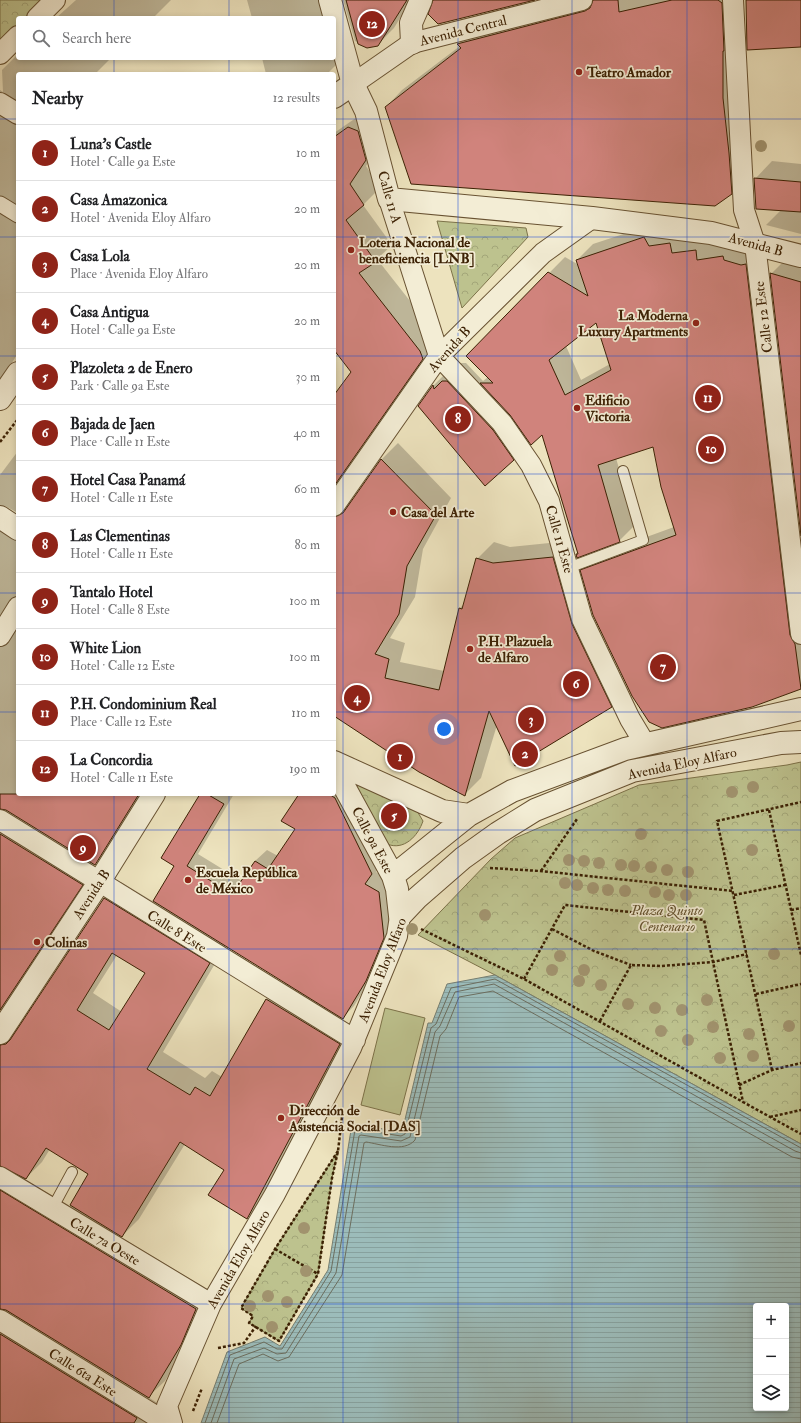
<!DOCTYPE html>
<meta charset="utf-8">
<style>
body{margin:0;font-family:"IM FELL Double Pica",serif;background:#f6f6f6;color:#202124}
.controls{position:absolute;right:12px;bottom:12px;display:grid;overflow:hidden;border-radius:4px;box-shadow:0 2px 6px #0003}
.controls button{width:36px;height:36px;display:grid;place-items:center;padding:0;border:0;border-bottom:1px solid #e0e0e0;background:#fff;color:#202124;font:20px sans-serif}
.you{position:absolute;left:444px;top:729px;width:14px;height:14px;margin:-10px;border:3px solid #fff;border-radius:50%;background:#1a73e8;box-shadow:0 0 0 6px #1a73e833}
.badge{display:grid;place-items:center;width:26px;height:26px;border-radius:50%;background:#8f2418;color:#fff;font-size:13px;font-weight:700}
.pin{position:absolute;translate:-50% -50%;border:2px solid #fff;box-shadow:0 1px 4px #0006}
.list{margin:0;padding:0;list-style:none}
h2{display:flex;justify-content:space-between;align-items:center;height:52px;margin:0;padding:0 16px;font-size:17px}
h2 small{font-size:13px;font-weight:400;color:#757577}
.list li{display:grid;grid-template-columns:26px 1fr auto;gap:12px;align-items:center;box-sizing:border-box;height:56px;padding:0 16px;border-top:1px solid #e0e0e0}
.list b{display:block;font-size:15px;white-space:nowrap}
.list p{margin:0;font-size:13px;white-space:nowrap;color:#757577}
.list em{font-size:13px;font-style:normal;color:#757577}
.icon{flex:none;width:22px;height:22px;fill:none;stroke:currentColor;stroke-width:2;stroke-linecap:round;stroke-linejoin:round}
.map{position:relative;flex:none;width:801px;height:1423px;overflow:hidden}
.search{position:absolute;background:#fff;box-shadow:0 2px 6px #0003;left:16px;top:16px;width:320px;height:44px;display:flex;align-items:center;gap:10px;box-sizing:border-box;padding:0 14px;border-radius:4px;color:#757577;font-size:15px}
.panel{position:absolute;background:#fff;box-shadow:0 2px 6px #0003;left:16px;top:72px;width:320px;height:724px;border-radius:4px}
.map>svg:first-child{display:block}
.green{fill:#bdc28e;stroke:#7c7249}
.forest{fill:url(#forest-crowns);stroke:#7c7249}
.water{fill:url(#water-rules);stroke:#767e71;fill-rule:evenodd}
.shadow{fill:#0003;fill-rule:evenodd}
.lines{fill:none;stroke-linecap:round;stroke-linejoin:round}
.shore{stroke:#6c6e5f;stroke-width:1}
.building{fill:#d0837c;stroke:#3c2104;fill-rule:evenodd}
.service-casing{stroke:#685232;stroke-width:12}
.pedestrian-casing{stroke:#685232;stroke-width:17}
.minor-casing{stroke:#685232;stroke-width:22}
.tertiary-casing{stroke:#685232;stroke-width:24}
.path{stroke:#3c2104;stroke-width:2.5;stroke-dasharray:3 2;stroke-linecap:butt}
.service{stroke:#f3edd5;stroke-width:10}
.pedestrian{stroke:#f3edd5;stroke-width:15}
.minor{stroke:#f3edd5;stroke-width:20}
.tertiary{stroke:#f3edd5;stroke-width:22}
.tree{fill:#a1936e}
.grid{fill:none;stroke:#1d4ed8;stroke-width:1;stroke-opacity:0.55}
.poi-dot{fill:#8f2418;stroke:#f3edd5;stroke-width:1.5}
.labels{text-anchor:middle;stroke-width:3.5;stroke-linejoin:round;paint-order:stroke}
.street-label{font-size:14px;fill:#3c2104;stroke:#f3edd5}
.poi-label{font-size:14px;font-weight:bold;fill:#3c2104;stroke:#f3edd5;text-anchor:start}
.park-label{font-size:14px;font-style:italic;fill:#63512d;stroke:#f3edd5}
</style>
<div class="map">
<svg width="801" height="1423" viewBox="0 0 801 1423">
<defs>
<pattern id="forest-crowns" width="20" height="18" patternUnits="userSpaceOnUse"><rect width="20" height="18" fill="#bdc28e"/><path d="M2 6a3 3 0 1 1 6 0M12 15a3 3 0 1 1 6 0" fill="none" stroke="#a3a679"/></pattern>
<pattern id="water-rules" width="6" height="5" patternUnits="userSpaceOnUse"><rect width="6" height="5" fill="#9cbcba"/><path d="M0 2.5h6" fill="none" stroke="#87a19e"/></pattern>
</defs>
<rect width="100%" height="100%" fill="#ede3be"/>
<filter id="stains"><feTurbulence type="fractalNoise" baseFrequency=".005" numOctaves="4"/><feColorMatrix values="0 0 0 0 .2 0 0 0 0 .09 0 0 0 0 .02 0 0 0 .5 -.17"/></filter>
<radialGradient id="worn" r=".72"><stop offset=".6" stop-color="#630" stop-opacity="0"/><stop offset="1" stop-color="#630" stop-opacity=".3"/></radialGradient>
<path class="green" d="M385,1008L425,1018L400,1115L361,1105Z"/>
<path class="forest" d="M0,0H46L27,18H18V27L0,44Z
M437,221L526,228L528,237L462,308Z
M801,762V1144L495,975L418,935L491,859L515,838L639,785L787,765Z
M354,783H360L417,811L423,821C418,836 404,851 387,844Z
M338,1151L332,1178L318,1274L279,1341L249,1323L253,1316L241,1308L275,1249Z"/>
<path class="water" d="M495,975L801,1144V1423H201L227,1352L265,1337L280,1346L328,1270L352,1124L402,1132L428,1023H432L447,984ZM756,1306H786V1408H756Z"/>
<path class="shadow" d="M76,0H171L153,18H56Z
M247,0H337L345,56L327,74H266L262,58H334V18H252Z
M343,0H411L394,28L377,45L368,47L355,41Z
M583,0H738L747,176L731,193L386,107L402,90L460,46L458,44L474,28Z
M18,54V58H111L95,74H18V353L0,382V90L3,92L2,70Z
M366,111L382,143L366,166L380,188L363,205L392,245L377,259L436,334L439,342L344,499L353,501L382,459L398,443L451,498L423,549L415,597L390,638L405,643L400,662L444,671L459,609L464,604L477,559L494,542L510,547L569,541L588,607L628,690L611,707L497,725L481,778L465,794L334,714V397L352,372L334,348V133Z
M772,161L801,164V234L766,225L781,210L755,179Z
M660,222L758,249L801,584V688L751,706L581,571L597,555L674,527L653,446L616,458L635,525L619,541L577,554L579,553L543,434L530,442L513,460L419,406L434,385L452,367L453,371L461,363H466L483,381L488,377L467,356L565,257L579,265L577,260L593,244ZM596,321L610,364L581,380L566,346Z
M787,258L801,262V527L771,274Z
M18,451V513L5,506L18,517V595L6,613L11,630H18V794H145L111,848L94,865L98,868L10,1027L19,1029L105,898L121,882L154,902L176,866L201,794H234L198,854L242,881L255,861L267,850L278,856L296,829L300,794H334V778L383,862L376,872L390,880L395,925L377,968L354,1006L341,1019L356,1028L264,1201L247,1218L225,1170L185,1144L139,1219L121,1237L212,1292L197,1327L165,1381L148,1397L181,1418L178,1423H0V475ZM226,945L285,982L267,999L222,1077L212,1071L205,1078L163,1052ZM117,955L146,973L122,1012L93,993ZM50,1149L90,1174L70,1206L25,1179L42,1162Z"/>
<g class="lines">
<path class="shore" d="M205,1423L230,1355L264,1342L277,1349H282L331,1271L355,1130L357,1129L401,1136L405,1134L431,1028L436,1024L451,988L495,979L801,1148
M211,1423L234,1359L264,1348L277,1354L286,1353L336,1273L359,1136L361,1135L401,1141L410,1137L435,1032L440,1026L455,992L494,984L795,1151L801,1153
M217,1423L239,1364L263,1354L278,1361L289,1357L342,1275L364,1143L366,1142C380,1144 404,1153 415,1140L440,1036L446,1029L459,997L493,991L792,1157L801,1159"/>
</g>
<path class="building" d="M346,0H407L378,46L367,48L358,44Z
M433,0H535L438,24L428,14Z
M593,0H618L619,12L672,0H718L722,3L724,51H723V98L729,153L732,194L715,206L411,184L385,107L461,48L457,44L585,11L590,8Z
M746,0H801V47L747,50Z
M348,127L358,131L366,160L350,184L364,205L346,220L376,262L359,273L420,351L423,359L334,486V395L351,372L334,350V137Z
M754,178L801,182V212L756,209Z
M644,237L649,246L670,243L672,253L696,250L697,260L723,256L724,260L741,265L746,264L790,635L795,644L801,689L752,707L662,728L649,722L632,696L593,615L580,570L676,535L661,487L653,447L598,465L620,542L577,558L576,554H578L542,435L531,445L510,415L480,383H493L466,356L548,272L588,296L576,260ZM596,323L611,370L565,395L549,360Z
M770,273L801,282V536Z
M442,381H447L493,430L514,460L485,486L418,406L433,385L434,389Z
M381,459L436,515L407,566L399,614L375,654L389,659L385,678L439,690L459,608L462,609L476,558L493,563L553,557L572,624L612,707L515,766L489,711L465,796L419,772L334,716V517L343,513Z
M0,794H139L95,865L6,810L0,809Z
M200,794H207L224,804L187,866L232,894L255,861L268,869L295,829L281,821L299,794H329L335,798L372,874L365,884L379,892L384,938L366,981L343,1019L153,901L174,866L161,858Z
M0,834L83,885L0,1010Z
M104,898L210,963L147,1069L190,1095L195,1087L210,1096L266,999L340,1044L247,1219L208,1195L224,1170L180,1142L122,1237L70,1205L88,1174L46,1148L26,1179L0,1166V1045L6,1044L10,1040ZM112,953L145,973L109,1030L77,1010Z
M0,1190L196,1309L181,1345L149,1398L6,1310L0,1309Z
M0,1334L137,1418L134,1423H0Z"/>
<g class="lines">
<g class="service-casing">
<path id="service" d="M568,568L643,540L623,471
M52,1209L72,1172"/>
</g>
<g class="pedestrian-casing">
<path id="pedestrian" d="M0,204L18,215"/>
</g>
<g class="minor-casing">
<path id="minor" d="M733,0L744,210L755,244L801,634
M37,18L55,0
M0,54L18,36
M353,84L412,43L582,0
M0,103L18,114
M389,199L439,356L502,423L531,465L549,501L582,619L630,719L645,744
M334,506L439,356L543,253L592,218
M0,636L18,607
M0,820L355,1040
M0,1177L211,1304
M0,1320L167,1423
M172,1423L167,1406L211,1304L275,1194L351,1048L397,936L400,916"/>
</g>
<g class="tertiary-casing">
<path id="tertiary" d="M330,0L353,84L366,111L389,199L592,218L711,233L801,256
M412,43L411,23L421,0
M334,97L353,84
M0,399L18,373
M0,517L18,529
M334,762L442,811L469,815
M334,768L393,876L397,889L400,916
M393,876L469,815L512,791L625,749L801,709
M400,916L417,898L463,858L498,833L535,810L632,771L781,743L801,742
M0,1033L96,887L154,794"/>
</g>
<path class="path" d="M0,442L18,419
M769,810L801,955
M490,868L540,871L733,891
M541,871L577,819
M734,895L785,885
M791,910L801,908
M421,929L524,979L743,1102
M552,929L594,951L631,965
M524,979L565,905L704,920L743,1102L801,1134
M756,994L801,984
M600,1021L631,965L661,966L713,962L747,954
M772,1070L717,821L801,802
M739,1085L772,1070L801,1063
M770,1117L801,1110
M338,1151L275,1249L241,1308L253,1316L249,1323L279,1341L318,1274L332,1178L338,1151L342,1117
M275,1249L318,1274
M218,1348L244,1343L256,1326
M193,1411L202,1388"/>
<use href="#service" class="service"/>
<use href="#pedestrian" class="pedestrian"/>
<use href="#minor" class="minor"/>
<use href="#tertiary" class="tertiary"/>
</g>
<g class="tree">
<circle cx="761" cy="146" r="6"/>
<circle cx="753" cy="787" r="6"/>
<circle cx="732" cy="792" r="6"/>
<circle cx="392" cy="820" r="6"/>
<circle cx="641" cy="834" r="6"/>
<circle cx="752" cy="850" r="6"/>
<circle cx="569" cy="860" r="6"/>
<circle cx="584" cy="861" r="6"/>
<circle cx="599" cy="863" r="6"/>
<circle cx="621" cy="865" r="6"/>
<circle cx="634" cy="866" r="6"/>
<circle cx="651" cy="867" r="6"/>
<circle cx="667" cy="870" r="6"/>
<circle cx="688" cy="872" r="6"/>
<circle cx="565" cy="883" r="6"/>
<circle cx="577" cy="885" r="6"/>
<circle cx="593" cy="888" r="6"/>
<circle cx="608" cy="890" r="6"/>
<circle cx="625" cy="891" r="6"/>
<circle cx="655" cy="892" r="6"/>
<circle cx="669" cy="895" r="6"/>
<circle cx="686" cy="895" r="6"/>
<circle cx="485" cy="915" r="6"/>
<circle cx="412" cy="929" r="6"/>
<circle cx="774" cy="954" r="6"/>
<circle cx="560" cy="956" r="6"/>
<circle cx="552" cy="970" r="6"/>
<circle cx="584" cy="970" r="6"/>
<circle cx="579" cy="981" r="6"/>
<circle cx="601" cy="985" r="6"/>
<circle cx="707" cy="1000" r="6"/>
<circle cx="628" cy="1004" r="6"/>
<circle cx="655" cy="1008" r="6"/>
<circle cx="682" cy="1010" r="6"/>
<circle cx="789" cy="1026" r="6"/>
<circle cx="713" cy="1027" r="6"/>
<circle cx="661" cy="1031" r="6"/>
<circle cx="749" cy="1034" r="6"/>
<circle cx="688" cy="1040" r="6"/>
<circle cx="753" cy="1056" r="6"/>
<circle cx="720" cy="1058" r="6"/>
<circle cx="304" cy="1228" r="6"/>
<circle cx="306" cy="1271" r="6"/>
<circle cx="268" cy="1296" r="6"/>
<circle cx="287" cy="1302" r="6"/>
<circle cx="250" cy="1306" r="6"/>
<circle cx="272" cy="1327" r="6"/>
</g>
<path class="grid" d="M114,0V18M229,0V18M343,0V1423M458,0V1423M572,0V1423M687,0V1423M114,58V74M229,58V74M0,119H18M334,119H801M0,237H18M334,237H801M0,356H18M334,356H801M0,474H18M334,474H801M0,593H18M334,593H801M0,712H18M334,712H801M114,794V1423M229,794V1423M0,830H801M0,949H801M0,1067H801M0,1186H801M0,1304H801"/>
<g class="poi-dot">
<circle cx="579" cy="72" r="4"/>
<circle cx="351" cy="250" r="4"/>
<circle cx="696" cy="323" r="4"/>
<circle cx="577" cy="408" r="4"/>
<circle cx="393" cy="512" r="4"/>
<circle cx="470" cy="649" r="4"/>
<circle cx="188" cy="880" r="4"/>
<circle cx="37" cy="942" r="4"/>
<circle cx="281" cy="1118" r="4"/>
</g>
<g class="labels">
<g class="street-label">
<text transform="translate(463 30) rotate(-14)" y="5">Avenida Central</text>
<text transform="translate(390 197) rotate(74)" y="5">Calle 11 A</text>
<text transform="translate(756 244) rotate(15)" y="5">Avenida B</text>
<text transform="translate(763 317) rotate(-97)" y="5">Calle 12 Este</text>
<text transform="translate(449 349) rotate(-48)" y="5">Avenida B</text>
<text transform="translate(560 539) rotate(74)" y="5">Calle 11 Este</text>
<text transform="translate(682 763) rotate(-12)" y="5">Avenida Eloy Alfaro</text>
<text transform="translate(373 840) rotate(62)" y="5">Calle 9a Este</text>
<text transform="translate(91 894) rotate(-57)" y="5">Avenida B</text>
<text transform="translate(177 931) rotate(32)" y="5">Calle 8 Este</text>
<text transform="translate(382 970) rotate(-69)" y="5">Avenida Eloy Alfaro</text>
<text transform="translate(105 1241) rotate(31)" y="5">Calle 7a Oeste</text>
<text transform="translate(238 1259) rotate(-60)" y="5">Avenida Eloy Alfaro</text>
<text transform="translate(83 1372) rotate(32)" y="5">Calle 6ta Este</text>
</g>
<g class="poi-label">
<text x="587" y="77">Teatro Amador</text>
<text x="359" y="247">Loteria Nacional de<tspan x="359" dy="16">beneficiencia [LNB]</tspan></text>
<text x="688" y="320" text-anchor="end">La Moderna<tspan x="688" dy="16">Luxury Apartments</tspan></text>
<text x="585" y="405">Edificio<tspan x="585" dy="16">Victoria</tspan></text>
<text x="401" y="517">Casa del Arte</text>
<text x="478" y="646">P.H. Plazuela<tspan x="478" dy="16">de Alfaro</tspan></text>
<text x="196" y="877">Escuela República<tspan x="196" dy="16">de México</tspan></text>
<text x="45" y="947">Colinas</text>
<text x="289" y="1115">Dirección de<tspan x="289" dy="16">Asistencia Social [DAS]</tspan></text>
</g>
<g class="park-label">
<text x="667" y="915">Plaza Quinto<tspan x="667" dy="16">Centenario</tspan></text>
</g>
</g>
<rect width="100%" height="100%" filter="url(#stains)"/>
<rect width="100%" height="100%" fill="url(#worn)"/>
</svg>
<div class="controls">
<button>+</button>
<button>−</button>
<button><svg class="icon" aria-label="layers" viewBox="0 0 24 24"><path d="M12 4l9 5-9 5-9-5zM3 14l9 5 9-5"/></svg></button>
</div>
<div class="you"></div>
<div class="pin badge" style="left:400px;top:757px">1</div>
<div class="pin badge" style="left:525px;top:754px">2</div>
<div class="pin badge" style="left:531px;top:720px">3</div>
<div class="pin badge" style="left:357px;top:698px">4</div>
<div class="pin badge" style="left:394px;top:816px">5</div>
<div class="pin badge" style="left:576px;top:684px">6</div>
<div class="pin badge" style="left:663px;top:667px">7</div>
<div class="pin badge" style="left:458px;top:419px">8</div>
<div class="pin badge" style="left:83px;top:848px">9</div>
<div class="pin badge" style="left:711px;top:449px">10</div>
<div class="pin badge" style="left:708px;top:398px">11</div>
<div class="pin badge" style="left:372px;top:24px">12</div>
<div class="search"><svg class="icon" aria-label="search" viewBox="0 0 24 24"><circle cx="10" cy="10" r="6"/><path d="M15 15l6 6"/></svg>Search here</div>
<section class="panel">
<h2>Nearby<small>12 results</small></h2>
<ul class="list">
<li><span class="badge">1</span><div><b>Luna's Castle</b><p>Hotel · Calle 9a Este</p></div><em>10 m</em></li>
<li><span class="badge">2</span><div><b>Casa Amazonica</b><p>Hotel · Avenida Eloy Alfaro</p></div><em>20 m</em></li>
<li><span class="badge">3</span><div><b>Casa Lola</b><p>Place · Avenida Eloy Alfaro</p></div><em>20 m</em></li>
<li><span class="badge">4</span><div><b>Casa Antigua</b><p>Hotel · Calle 9a Este</p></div><em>20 m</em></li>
<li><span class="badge">5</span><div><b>Plazoleta 2 de Enero</b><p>Park · Calle 9a Este</p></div><em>30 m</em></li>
<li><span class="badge">6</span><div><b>Bajada de Jaen</b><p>Place · Calle 11 Este</p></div><em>40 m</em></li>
<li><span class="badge">7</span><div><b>Hotel Casa Panamá</b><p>Hotel · Calle 11 Este</p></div><em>60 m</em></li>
<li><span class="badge">8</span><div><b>Las Clementinas</b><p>Hotel · Calle 11 Este</p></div><em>80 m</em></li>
<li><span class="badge">9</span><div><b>Tantalo Hotel</b><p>Hotel · Calle 8 Este</p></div><em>100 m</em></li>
<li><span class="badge">10</span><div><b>White Lion</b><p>Hotel · Calle 12 Este</p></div><em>100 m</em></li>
<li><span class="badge">11</span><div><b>P.H. Condominium Real</b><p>Place · Calle 12 Este</p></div><em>110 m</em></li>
<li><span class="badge">12</span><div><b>La Concordia</b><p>Hotel · Calle 11 Este</p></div><em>190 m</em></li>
</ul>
</section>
</div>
